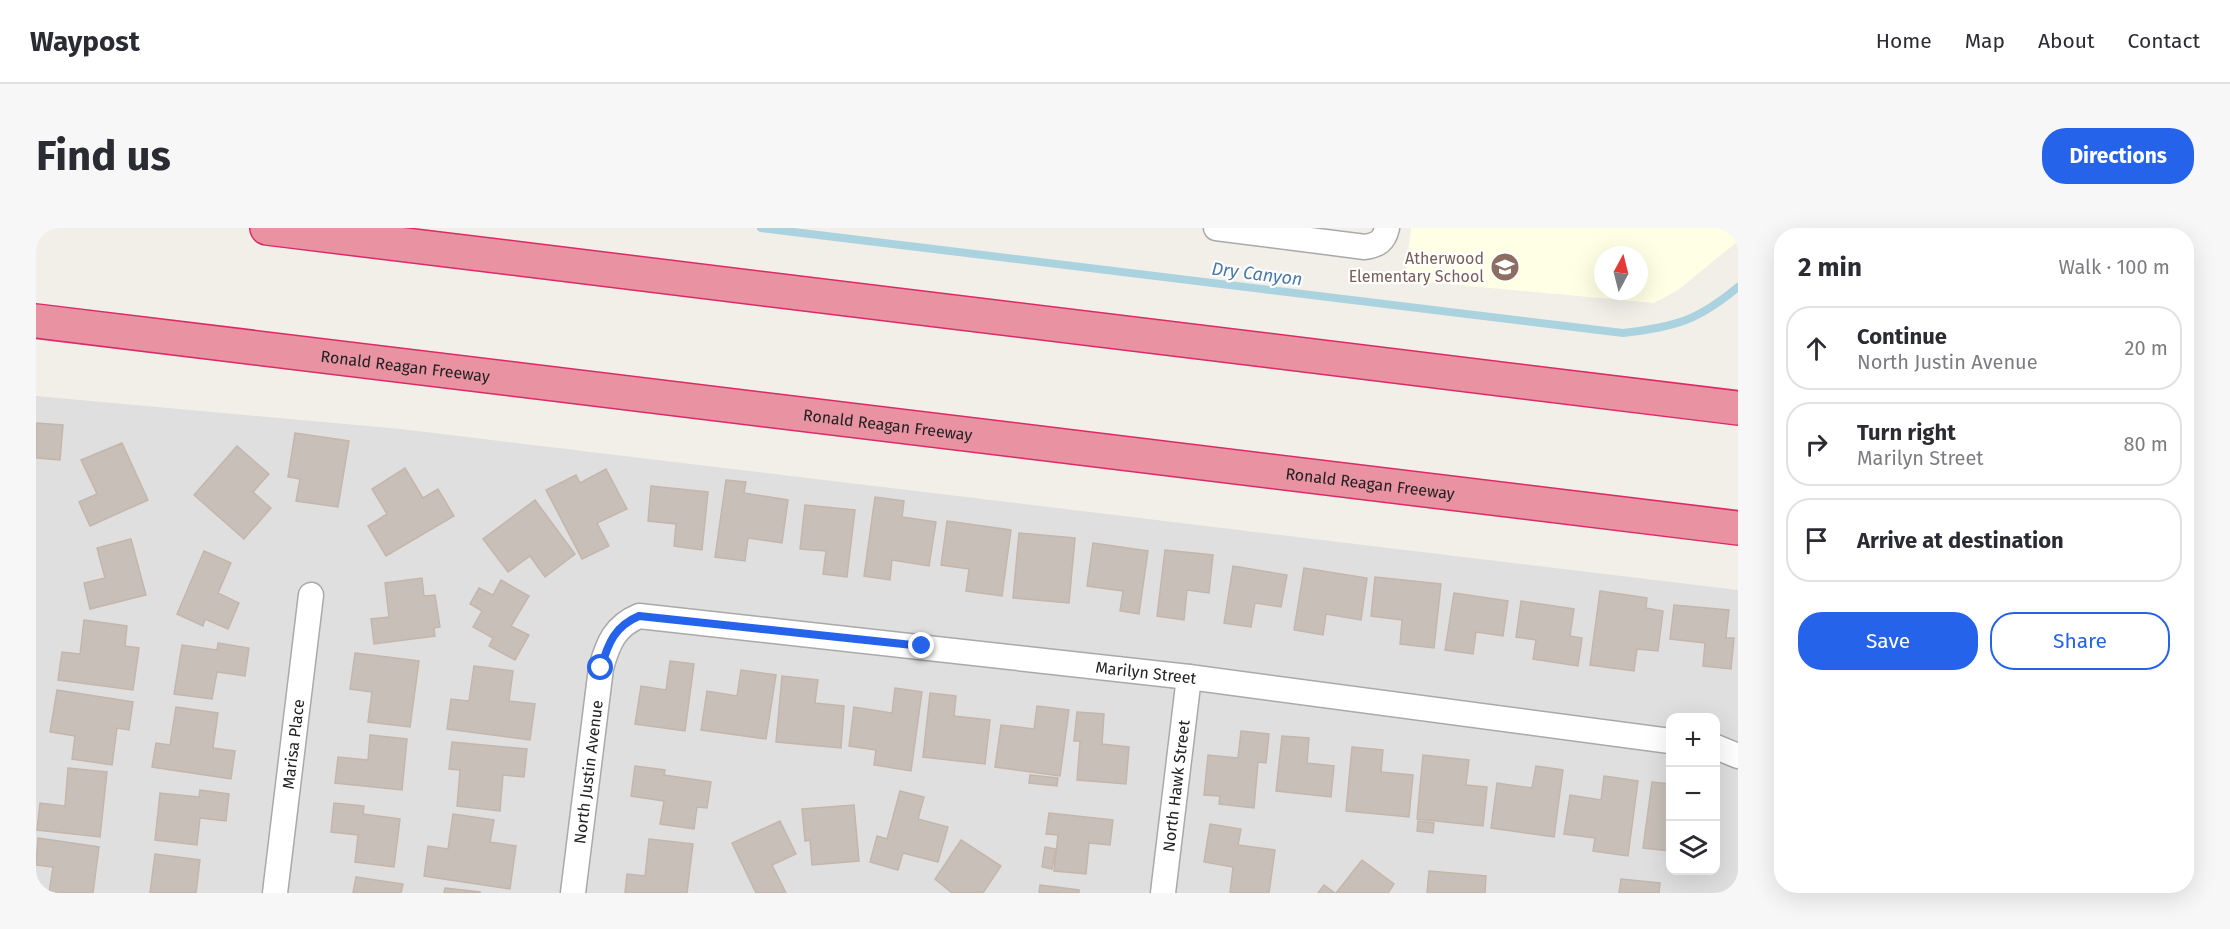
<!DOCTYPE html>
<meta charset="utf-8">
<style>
body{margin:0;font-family:"Fira Sans",sans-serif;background:#f7f7f7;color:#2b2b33}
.controls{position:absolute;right:18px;bottom:18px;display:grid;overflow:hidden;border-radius:12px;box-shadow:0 6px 24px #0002}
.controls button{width:54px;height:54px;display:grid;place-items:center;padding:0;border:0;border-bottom:2px solid #e1e1e2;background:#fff;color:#2b2b33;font:30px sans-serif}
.compass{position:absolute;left:1558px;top:18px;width:54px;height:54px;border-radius:50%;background:#fff;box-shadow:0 6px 24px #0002;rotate:7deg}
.stop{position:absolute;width:18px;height:18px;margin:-14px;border:4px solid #2563eb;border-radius:50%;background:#fff}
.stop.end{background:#2563eb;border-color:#fff;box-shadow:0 2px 6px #0008}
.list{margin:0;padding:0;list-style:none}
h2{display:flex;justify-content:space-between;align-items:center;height:78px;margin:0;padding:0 24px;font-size:26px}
h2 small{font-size:20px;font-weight:400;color:#7c7c81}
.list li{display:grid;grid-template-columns:39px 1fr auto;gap:18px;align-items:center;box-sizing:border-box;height:84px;margin:0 12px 12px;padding:0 12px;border:2px solid #e1e1e2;border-radius:24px}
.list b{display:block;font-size:22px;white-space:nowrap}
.list p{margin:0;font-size:20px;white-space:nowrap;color:#7c7c81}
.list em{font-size:20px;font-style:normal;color:#7c7c81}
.actions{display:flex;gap:12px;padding:18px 24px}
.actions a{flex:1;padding:14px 0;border:2px solid #2563eb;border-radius:24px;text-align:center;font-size:21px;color:#2563eb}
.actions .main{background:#2563eb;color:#fff}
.icon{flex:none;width:33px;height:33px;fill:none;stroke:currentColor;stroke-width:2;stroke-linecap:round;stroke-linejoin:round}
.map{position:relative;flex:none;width:1702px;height:665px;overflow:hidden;border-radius:24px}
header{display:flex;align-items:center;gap:36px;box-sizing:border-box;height:84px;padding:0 30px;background:#fff;border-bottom:2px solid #e1e1e2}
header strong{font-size:28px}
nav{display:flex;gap:33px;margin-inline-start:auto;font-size:21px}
.intro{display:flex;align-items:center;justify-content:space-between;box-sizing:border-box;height:144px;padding:0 36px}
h1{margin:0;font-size:42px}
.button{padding:15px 27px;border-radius:24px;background:#2563eb;color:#fff;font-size:21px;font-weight:700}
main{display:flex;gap:36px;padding:0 36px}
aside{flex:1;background:#fff;border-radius:24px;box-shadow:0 6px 24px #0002}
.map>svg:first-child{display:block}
.residential{fill:#e0dfdf;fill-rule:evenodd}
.education{fill:#ffffe5;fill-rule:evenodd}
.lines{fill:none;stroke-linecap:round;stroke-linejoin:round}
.stream{stroke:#aad3df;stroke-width:8}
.building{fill:#c7bfb8;stroke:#c4b6ab;stroke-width:1.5}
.minor-casing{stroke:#a9a9a9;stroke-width:27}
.motorway-casing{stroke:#dc2a67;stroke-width:36}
.minor{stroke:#fff;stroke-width:24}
.motorway{stroke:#e892a2;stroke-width:33}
.route{stroke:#2563eb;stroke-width:8}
.labels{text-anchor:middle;stroke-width:4.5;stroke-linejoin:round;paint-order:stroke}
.education-label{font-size:16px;fill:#785e54;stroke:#fff;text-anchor:end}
.street-label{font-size:16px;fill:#222;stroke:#fff}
.water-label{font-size:18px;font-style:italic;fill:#4a7aab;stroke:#fff}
</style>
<header>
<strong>Waypost</strong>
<nav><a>Home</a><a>Map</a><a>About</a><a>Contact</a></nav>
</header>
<div class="intro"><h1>Find us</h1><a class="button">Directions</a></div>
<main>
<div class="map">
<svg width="1702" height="665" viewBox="0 0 1702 665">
<rect width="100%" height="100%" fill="#f2efe9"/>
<path class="residential" d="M0,168L365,201L1702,362V665H0ZM1634,490H1680V642H1634Z"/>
<path class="education" d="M1375,0H1702V13L1642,62L1618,75L1369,52ZM1567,27H1603V63H1567Z"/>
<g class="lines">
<path class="stream" d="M725,0L1587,105C1639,99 1661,93 1702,59"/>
</g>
<path class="building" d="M0,195L27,197L24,232L0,230Z
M259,205L313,213L302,279L260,273L264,251L252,249Z
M86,215L112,272L54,298L43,274L61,266L45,232Z
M201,218L233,246L217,264L235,280L208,311L158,267Z
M369,240L387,270L402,261L418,288L350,328L332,298L351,286L336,261Z
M570,241L591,281L561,295L573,318L546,331L510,262L540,247L544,255Z
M690,252L710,254L708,265L752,272L746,315L712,310L709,333L679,329Z
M615,258L672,264L666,322L638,318L640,296L612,293Z
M839,269L868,273L866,289L900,294L893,338L856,332L854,352L828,348Z
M499,272L539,326L509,349L494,328L472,344L447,311Z
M769,277L819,282L811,349L787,346L790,323L764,321Z
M911,293L975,302L966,368L930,363L933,341L905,337Z
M983,305L1039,310L1033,375L977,370Z
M95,311L110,367L54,381L48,355L69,350L61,320Z
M1057,315L1112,323L1103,386L1084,383L1087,363L1051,358Z
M1129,322L1177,327L1173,365L1151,362L1148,392L1121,388Z
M168,323L195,335L182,365L203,375L192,401L169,391L167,398L141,386Z
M1197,338L1251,347L1245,379L1219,375L1215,399L1188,395Z
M1268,340L1331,350L1325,392L1290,386L1287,407L1258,402Z
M1339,349L1405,356L1398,420L1364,416L1366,392L1335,388Z
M386,350L388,368L399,367L404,399L398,400L399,408L338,416L335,391L353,389L349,355Z
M465,352L493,368L475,398L493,407L479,432L453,418L457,410L437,399L446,383L434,376L443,360L457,367Z
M1564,363L1611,370L1610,380L1627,383L1622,423L1601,421L1598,443L1554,437Z
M1418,365L1472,373L1467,408L1440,404L1437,426L1409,422Z
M1485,373L1538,381L1534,408L1546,410L1542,438L1497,431L1500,412L1480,409Z
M1638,377L1693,382L1690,410H1698L1695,441L1667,438L1669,415L1634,411Z
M48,392L91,398L89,418L103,420L97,462L22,452L26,424L44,426Z
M182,415L213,420L209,448L181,444L176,471L138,466L146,417L181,422Z
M319,425L383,433L374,499L332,494L336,464L314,461Z
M634,433L658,436L649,503L599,496L605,458L630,462Z
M438,438L477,443L473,473L499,476L494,512L411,501L415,471L433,473Z
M705,442L740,447L730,511L665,502L671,463L701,468Z
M746,448L782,452L779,475L808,478L805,520L740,514Z
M859,460L886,464L875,543L838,537L840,522L813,518L818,479L856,485Z
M21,462L97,474L93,502L81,500L76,537L36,531L39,508L14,504Z
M894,465L920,468L918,488L954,492L949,536L887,529Z
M1001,478L1033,482L1024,548L959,539L965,497L998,501Z
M140,479L182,485L177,520L199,523L195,551L116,539L120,515L134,517Z
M1041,484L1068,486L1066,516L1093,519L1090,556L1041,552L1044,513H1038Z
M1205,503L1233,506L1230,535L1222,534L1218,580L1183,576L1184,568L1168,567L1172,527L1202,530Z
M334,507L371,511L366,562L299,555L302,529L332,532Z
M1246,508L1273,510L1271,535L1298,538L1295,569L1240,563Z
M416,514L491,521L488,549L467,547L464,583L421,578L424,542L413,541Z
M1316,519L1347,522L1345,544L1377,547L1373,589L1310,583Z
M1387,527L1433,532L1430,557L1451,559L1447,598L1381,591Z
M599,538L629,542L628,547L675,554L671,580L661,579L658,601L624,596L628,573L595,568Z
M1500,538L1527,542L1518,609L1455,600L1461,555L1496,560Z
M32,540L71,544L64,609L1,602L4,575L29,578Z
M994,547L1022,550L1021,558L993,555Z
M1568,548L1602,553L1592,628L1557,623L1559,610L1528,606L1534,567L1565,572Z
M1616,554L1634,556V623L1607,620Z
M164,562L193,566L190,593L164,590L161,617L119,612L124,565L163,569Z
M864,563L888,569L882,591L912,599L902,634L867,625L862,642L834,634L841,608L851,611Z
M298,575L328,578L327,586L364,591L358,639L319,634L322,607L295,604Z
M818,577L823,633L776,637L774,612L769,613L766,581Z
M1013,585L1077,592L1074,617L1053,615L1050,646L1018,643L1022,607L1010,606Z
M417,586L458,592L454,614L480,618L474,661L388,648L392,618L412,621Z
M744,593L760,626L736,637L750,665H720L696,615Z
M1382,593L1398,595L1397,605L1381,603Z
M1174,596L1205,601L1202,617L1239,622L1233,665H1194L1197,639L1168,634Z
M2,610L63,619L57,665H13L17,639L0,637Z
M613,611L657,616L651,665H589L591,646L609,648Z
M925,612L965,638L947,665H916L899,651Z
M1009,619L1020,621L1016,641L1006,639Z
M119,626L164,632L160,665H114Z
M1326,632L1358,656L1352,665H1300Z
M1393,643L1450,648L1449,665H1391Z
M320,649L367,656L365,665H317Z
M1585,651L1624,655L1623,665H1583Z
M1004,657L1043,662V665H1003Z
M1288,657L1299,665H1282Z
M409,660L444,664V665H408Z"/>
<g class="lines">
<g class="minor-casing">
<g id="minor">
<path d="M1180,0L1329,19C1342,17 1348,13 1351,0"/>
<path d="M1680,519L1702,528"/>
<path id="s1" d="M239,665L275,367"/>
<path id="s2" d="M537,665L565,440C572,415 579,398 603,388L1153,449L1634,513"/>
<path id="s3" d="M1127,665L1153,449"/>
</g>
</g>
<g class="motorway-casing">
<g id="motorway">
<path d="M231,0L1702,180"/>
<path id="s4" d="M0,93L1702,300"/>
</g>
</g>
<use href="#minor" class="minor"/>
<use href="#motorway" class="motorway"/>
</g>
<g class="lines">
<path class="route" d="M565,440C572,415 579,398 603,388L886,418"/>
</g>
<defs>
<g id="school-disc" transform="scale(1.5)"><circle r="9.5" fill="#8d6e63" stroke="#fff"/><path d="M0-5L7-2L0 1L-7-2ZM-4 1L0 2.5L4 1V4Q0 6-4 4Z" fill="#fff"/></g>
</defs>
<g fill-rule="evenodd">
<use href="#school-disc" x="1469" y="39"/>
</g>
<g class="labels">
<g class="education-label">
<text x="1448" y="36">Atherwood<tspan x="1448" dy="18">Elementary School</tspan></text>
</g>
<g class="street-label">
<text dy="6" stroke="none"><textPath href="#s4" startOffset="372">Ronald Reagan Freeway</textPath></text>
<text dy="6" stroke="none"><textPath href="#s4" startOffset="858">Ronald Reagan Freeway</textPath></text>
<text dy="6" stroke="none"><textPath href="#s4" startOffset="1344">Ronald Reagan Freeway</textPath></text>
<text dy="6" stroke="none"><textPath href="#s2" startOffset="804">Marilyn Street</textPath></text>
<text dy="6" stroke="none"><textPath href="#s1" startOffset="150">Marisa Place</textPath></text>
<text dy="6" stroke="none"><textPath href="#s2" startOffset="122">North Justin Avenue</textPath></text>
<text dy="6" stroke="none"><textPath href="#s3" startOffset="108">North Hawk Street</textPath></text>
</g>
<g class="water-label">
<text transform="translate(1221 46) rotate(7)" y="6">Dry Canyon</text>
</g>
</g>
</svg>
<div class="controls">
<button>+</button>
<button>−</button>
<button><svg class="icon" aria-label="layers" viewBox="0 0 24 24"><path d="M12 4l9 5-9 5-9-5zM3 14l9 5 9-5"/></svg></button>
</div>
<svg class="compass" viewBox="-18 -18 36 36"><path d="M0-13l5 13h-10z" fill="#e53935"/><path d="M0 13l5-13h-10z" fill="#7c7c81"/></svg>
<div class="stop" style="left:565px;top:440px"></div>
<div class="stop end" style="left:886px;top:418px"></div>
</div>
<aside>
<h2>2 min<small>Walk · 100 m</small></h2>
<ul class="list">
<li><svg class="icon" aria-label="ahead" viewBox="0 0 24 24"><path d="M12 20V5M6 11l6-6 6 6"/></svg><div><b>Continue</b><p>North Justin Avenue</p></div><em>20 m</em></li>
<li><svg class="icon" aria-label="right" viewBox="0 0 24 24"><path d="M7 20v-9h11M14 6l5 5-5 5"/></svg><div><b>Turn right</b><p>Marilyn Street</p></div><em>80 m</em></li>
<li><svg class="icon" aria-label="arrive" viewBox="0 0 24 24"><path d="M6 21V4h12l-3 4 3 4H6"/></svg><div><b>Arrive at destination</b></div></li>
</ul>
<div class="actions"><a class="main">Save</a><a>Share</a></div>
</aside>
</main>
